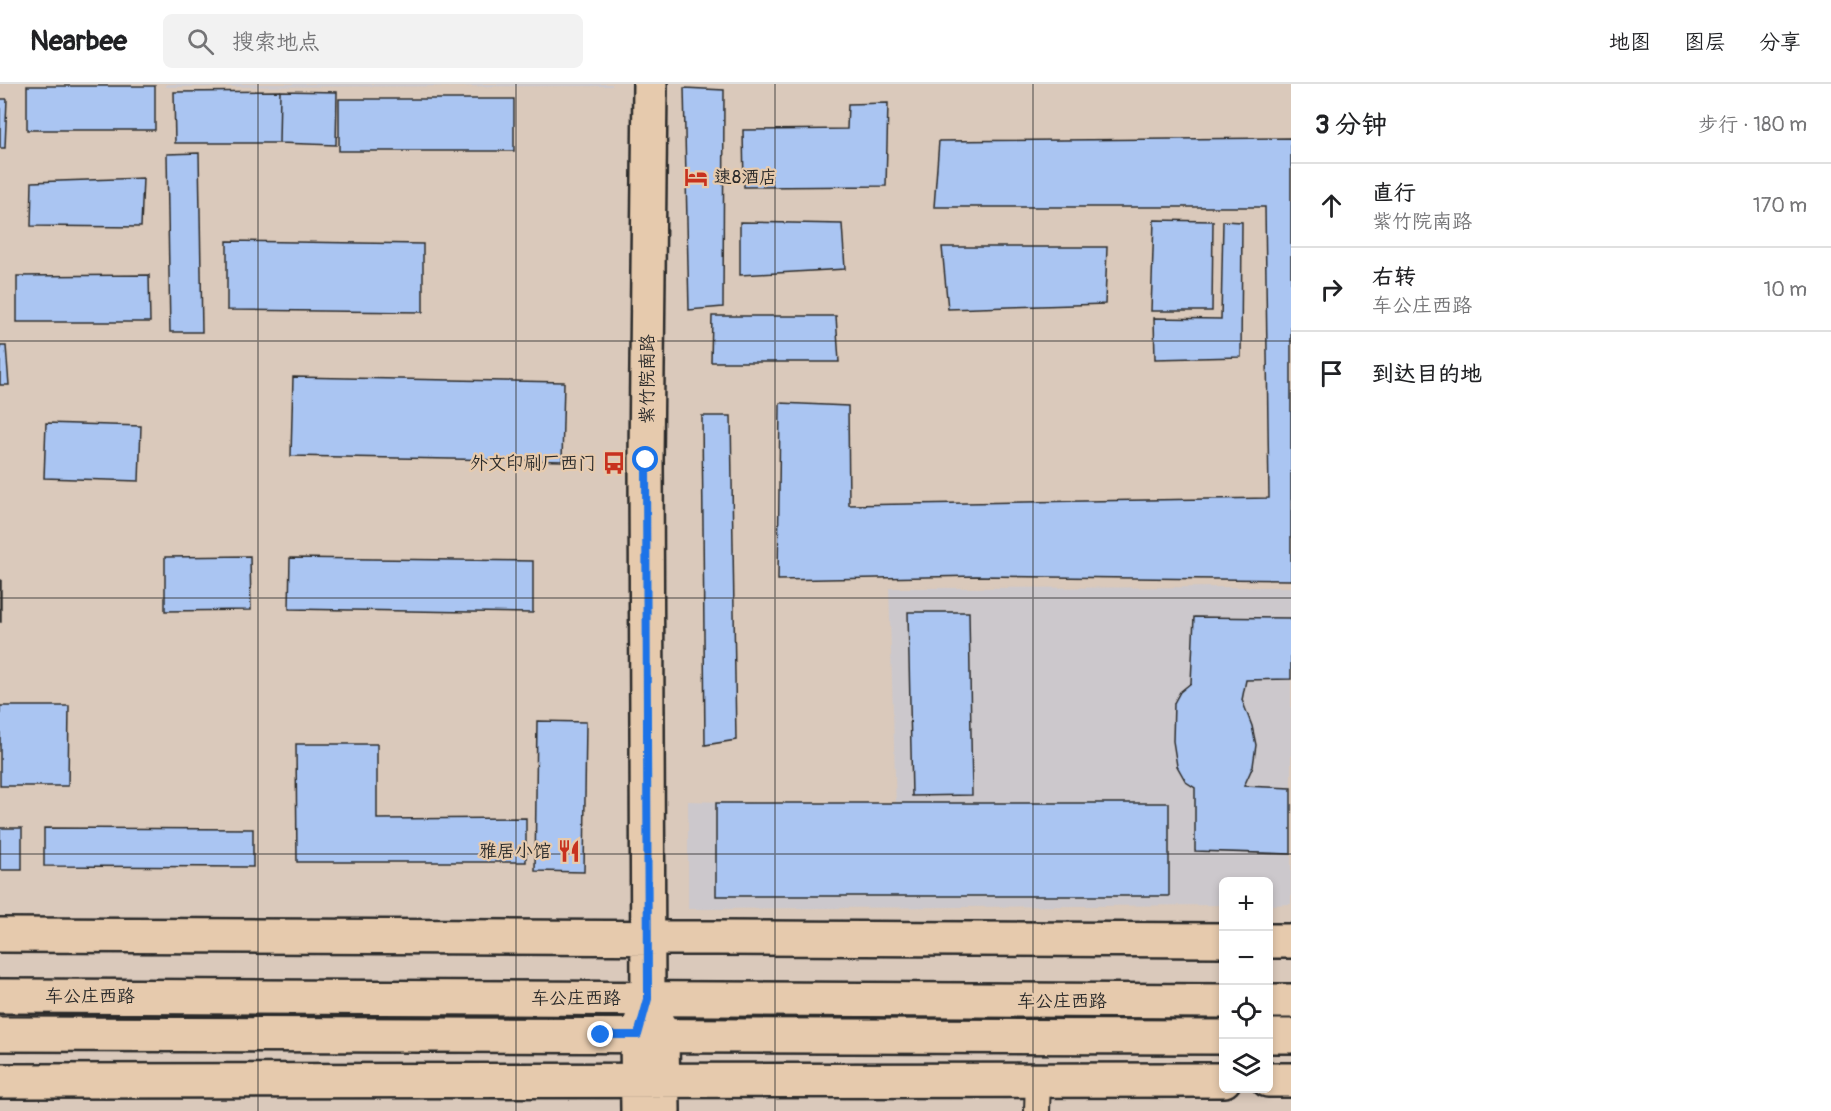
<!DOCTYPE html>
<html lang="zh">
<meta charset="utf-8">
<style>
body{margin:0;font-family:Pangolin,"LXGW WenKai TC",sans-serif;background:#f2f2f2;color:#202124}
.controls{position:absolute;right:18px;bottom:18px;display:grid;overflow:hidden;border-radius:9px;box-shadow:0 3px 9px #0003}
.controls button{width:54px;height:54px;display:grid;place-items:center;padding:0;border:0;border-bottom:2px solid #e0e0e0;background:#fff;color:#202124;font:30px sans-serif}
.stop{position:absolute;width:18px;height:18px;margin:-14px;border:4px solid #1a73e8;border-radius:50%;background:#fff}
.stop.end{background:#1a73e8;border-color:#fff;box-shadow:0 2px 6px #0008}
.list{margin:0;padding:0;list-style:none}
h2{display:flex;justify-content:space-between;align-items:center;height:78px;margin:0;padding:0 24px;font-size:26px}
h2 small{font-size:20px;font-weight:400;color:#757577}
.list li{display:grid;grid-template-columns:39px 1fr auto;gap:18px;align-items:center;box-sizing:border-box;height:84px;padding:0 24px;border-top:2px solid #e0e0e0}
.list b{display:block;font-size:22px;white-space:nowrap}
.list p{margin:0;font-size:20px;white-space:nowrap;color:#757577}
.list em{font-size:20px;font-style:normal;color:#757577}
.icon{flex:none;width:33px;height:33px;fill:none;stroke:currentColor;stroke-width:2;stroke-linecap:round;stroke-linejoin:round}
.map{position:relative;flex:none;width:1291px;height:1027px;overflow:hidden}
header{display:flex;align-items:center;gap:36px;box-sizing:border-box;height:84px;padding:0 30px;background:#fff;border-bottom:2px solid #e0e0e0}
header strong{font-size:28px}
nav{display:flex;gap:33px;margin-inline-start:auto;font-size:21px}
.search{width:420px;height:54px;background:#f2f2f2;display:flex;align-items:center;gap:15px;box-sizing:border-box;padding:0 21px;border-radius:9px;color:#757577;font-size:22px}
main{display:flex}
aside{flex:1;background:#fff}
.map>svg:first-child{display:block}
.built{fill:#ccc8cc}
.building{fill:#aac5f2;stroke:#2b2b2b;stroke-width:1.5}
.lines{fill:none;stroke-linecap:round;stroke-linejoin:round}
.street-casing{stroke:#2b2b2b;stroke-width:28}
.secondary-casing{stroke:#2b2b2b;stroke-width:38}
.primary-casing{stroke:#2b2b2b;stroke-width:38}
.street{stroke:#e6caad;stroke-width:24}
.secondary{stroke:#e6caad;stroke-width:33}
.primary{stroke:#e6caad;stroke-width:33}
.route{stroke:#1a73e8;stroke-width:8}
.grid{fill:none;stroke:#2b2b2b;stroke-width:1.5;stroke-opacity:0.55}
.labels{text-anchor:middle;stroke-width:4.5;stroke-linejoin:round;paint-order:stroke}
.poi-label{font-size:18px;fill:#2b2b2b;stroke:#e6caad;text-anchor:end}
.street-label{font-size:18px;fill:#2b2b2b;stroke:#e6caad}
</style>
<header>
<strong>Nearbee</strong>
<div class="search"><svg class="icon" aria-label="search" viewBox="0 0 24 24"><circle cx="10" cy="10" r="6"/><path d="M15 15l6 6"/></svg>搜索地点</div>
<nav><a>地图</a><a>图层</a><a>分享</a></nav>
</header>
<main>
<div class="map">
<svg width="1291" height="1027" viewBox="0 0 1291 1027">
<rect width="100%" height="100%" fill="#dac9bb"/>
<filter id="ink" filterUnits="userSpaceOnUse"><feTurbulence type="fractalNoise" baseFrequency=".0167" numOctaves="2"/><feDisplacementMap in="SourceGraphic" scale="12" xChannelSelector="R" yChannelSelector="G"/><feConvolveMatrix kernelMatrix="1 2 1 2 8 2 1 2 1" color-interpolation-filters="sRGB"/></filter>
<g filter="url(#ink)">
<path class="built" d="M166,0H612V2L166,3Z
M1291,503V820L1269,821L1268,798H1224L1223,821L688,825V717L896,723L889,504Z"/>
<path class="building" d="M27,2H155V46H27Z
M684,4L724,6L723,223L689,226Z
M280,7L337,8L336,61L279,59Z
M280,7L279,59H175L174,8Z
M0,15H7L5,64H0Z
M339,15H514V67H339Z
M888,19L886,102L744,103L743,46L847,45L848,20Z
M1291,54V496L976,492L778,496L780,319L848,322L849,421L1269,414L1265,123H934L939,57Z
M199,69L202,248H170L167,70Z
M143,94L141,143L31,142L32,98Z
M1154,136L1213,137L1212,227H1151Z
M1223,137L1242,138L1241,273L1155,275L1154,234L1221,235Z
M740,138L842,140L845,185L740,191Z
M227,157L423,160V228L227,226Z
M942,163H1107L1105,220L948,225Z
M149,191L150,238H17V192Z
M712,232H836L839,278H711Z
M0,262H6L9,301H0Z
M293,293L564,298L562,377L291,372Z
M702,332H731L736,656L705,661Z
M46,339L141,342L139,397L44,394Z
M250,472L251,526L165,527V473Z
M290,474L533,477V529L289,525Z
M0,496H1V538H0Z
M908,528H969L972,711L912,712Z
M1194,533L1291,534V595L1246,596L1242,616L1252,642L1256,661L1253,682L1244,702L1291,704V770L1195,767V704L1186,698L1177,682L1173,657L1174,619L1180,608L1191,599Z
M0,622H69L68,702H0Z
M537,637L586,638L584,788L535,787Z
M296,660H377V735L526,734V778H297Z
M716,719H1169V812H716Z
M0,744H22V786H0Z
M44,744L253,745V783L44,782Z"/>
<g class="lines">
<g class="street-casing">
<path id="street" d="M1037,1027L1038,996"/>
</g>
<g class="secondary-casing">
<path id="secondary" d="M0,851L1224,856
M1268,857H1291
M652,925L662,951L663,1027
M1268,996H1291
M0,997L1224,996
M638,1027L637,951L648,915L646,376L650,0"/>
</g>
<g class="primary-casing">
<path id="primary" d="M0,912L1224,917
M1268,917H1291
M0,950L1224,953
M1268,952H1291"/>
</g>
<use href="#street" class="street"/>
<use href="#secondary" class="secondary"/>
<use href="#primary" class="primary"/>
</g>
</g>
<g class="lines" filter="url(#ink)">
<path class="route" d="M601,951H638L648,915L646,376"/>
</g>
<path class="grid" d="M258,0V1027M516,0V1027M775,0V1027M1033,0V1027M0,257H1291M0,514H1291M0,770H1291"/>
<defs>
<g id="hotel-bare" transform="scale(1.8)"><path d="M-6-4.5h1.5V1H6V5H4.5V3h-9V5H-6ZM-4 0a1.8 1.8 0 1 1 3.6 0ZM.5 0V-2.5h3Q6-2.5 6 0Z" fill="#c8321e" stroke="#e6caad" stroke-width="2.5" paint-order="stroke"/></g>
<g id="bus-bare" transform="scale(1.8)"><path d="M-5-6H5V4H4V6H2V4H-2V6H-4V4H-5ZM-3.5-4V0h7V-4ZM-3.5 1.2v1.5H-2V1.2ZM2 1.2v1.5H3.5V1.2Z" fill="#c8321e" stroke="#e6caad" stroke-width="2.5" paint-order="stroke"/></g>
<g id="restaurant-bare" transform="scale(1.8)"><path d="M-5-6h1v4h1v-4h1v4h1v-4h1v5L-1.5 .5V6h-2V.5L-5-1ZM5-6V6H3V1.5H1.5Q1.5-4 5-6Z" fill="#c8321e" stroke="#e6caad" stroke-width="2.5" paint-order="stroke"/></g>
</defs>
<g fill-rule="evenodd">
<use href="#hotel-bare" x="696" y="93"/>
<use href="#bus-bare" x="614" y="379"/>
<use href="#restaurant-bare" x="569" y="767"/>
</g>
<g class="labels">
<g class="poi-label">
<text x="714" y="99" text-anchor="start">速8酒店</text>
<text x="596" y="385">外文印刷厂西门</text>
<text x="551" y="773">雅居小馆</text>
</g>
<g class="street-label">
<text transform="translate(647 295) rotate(-90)" y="6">紫竹院南路</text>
<text x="90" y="918">车公庄西路</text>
<text x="576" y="920">车公庄西路</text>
<text x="1062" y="923">车公庄西路</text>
</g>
</g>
</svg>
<div class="controls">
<button>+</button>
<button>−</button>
<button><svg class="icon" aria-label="locate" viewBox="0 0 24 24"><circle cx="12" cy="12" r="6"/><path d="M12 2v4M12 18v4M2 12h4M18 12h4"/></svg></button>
<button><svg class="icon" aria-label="layers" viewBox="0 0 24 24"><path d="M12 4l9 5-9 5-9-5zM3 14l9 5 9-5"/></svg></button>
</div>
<div class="stop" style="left:646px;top:376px"></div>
<div class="stop end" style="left:601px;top:951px"></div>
</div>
<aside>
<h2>3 分钟<small>步行 · 180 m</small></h2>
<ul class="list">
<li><svg class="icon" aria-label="ahead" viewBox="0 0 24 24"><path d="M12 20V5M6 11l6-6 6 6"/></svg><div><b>直行</b><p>紫竹院南路</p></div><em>170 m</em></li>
<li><svg class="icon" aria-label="right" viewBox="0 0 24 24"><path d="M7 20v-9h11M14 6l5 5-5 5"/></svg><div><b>右转</b><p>车公庄西路</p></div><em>10 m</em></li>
<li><svg class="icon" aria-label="arrive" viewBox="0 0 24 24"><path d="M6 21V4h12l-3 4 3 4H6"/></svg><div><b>到达目的地</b></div></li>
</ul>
</aside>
</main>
